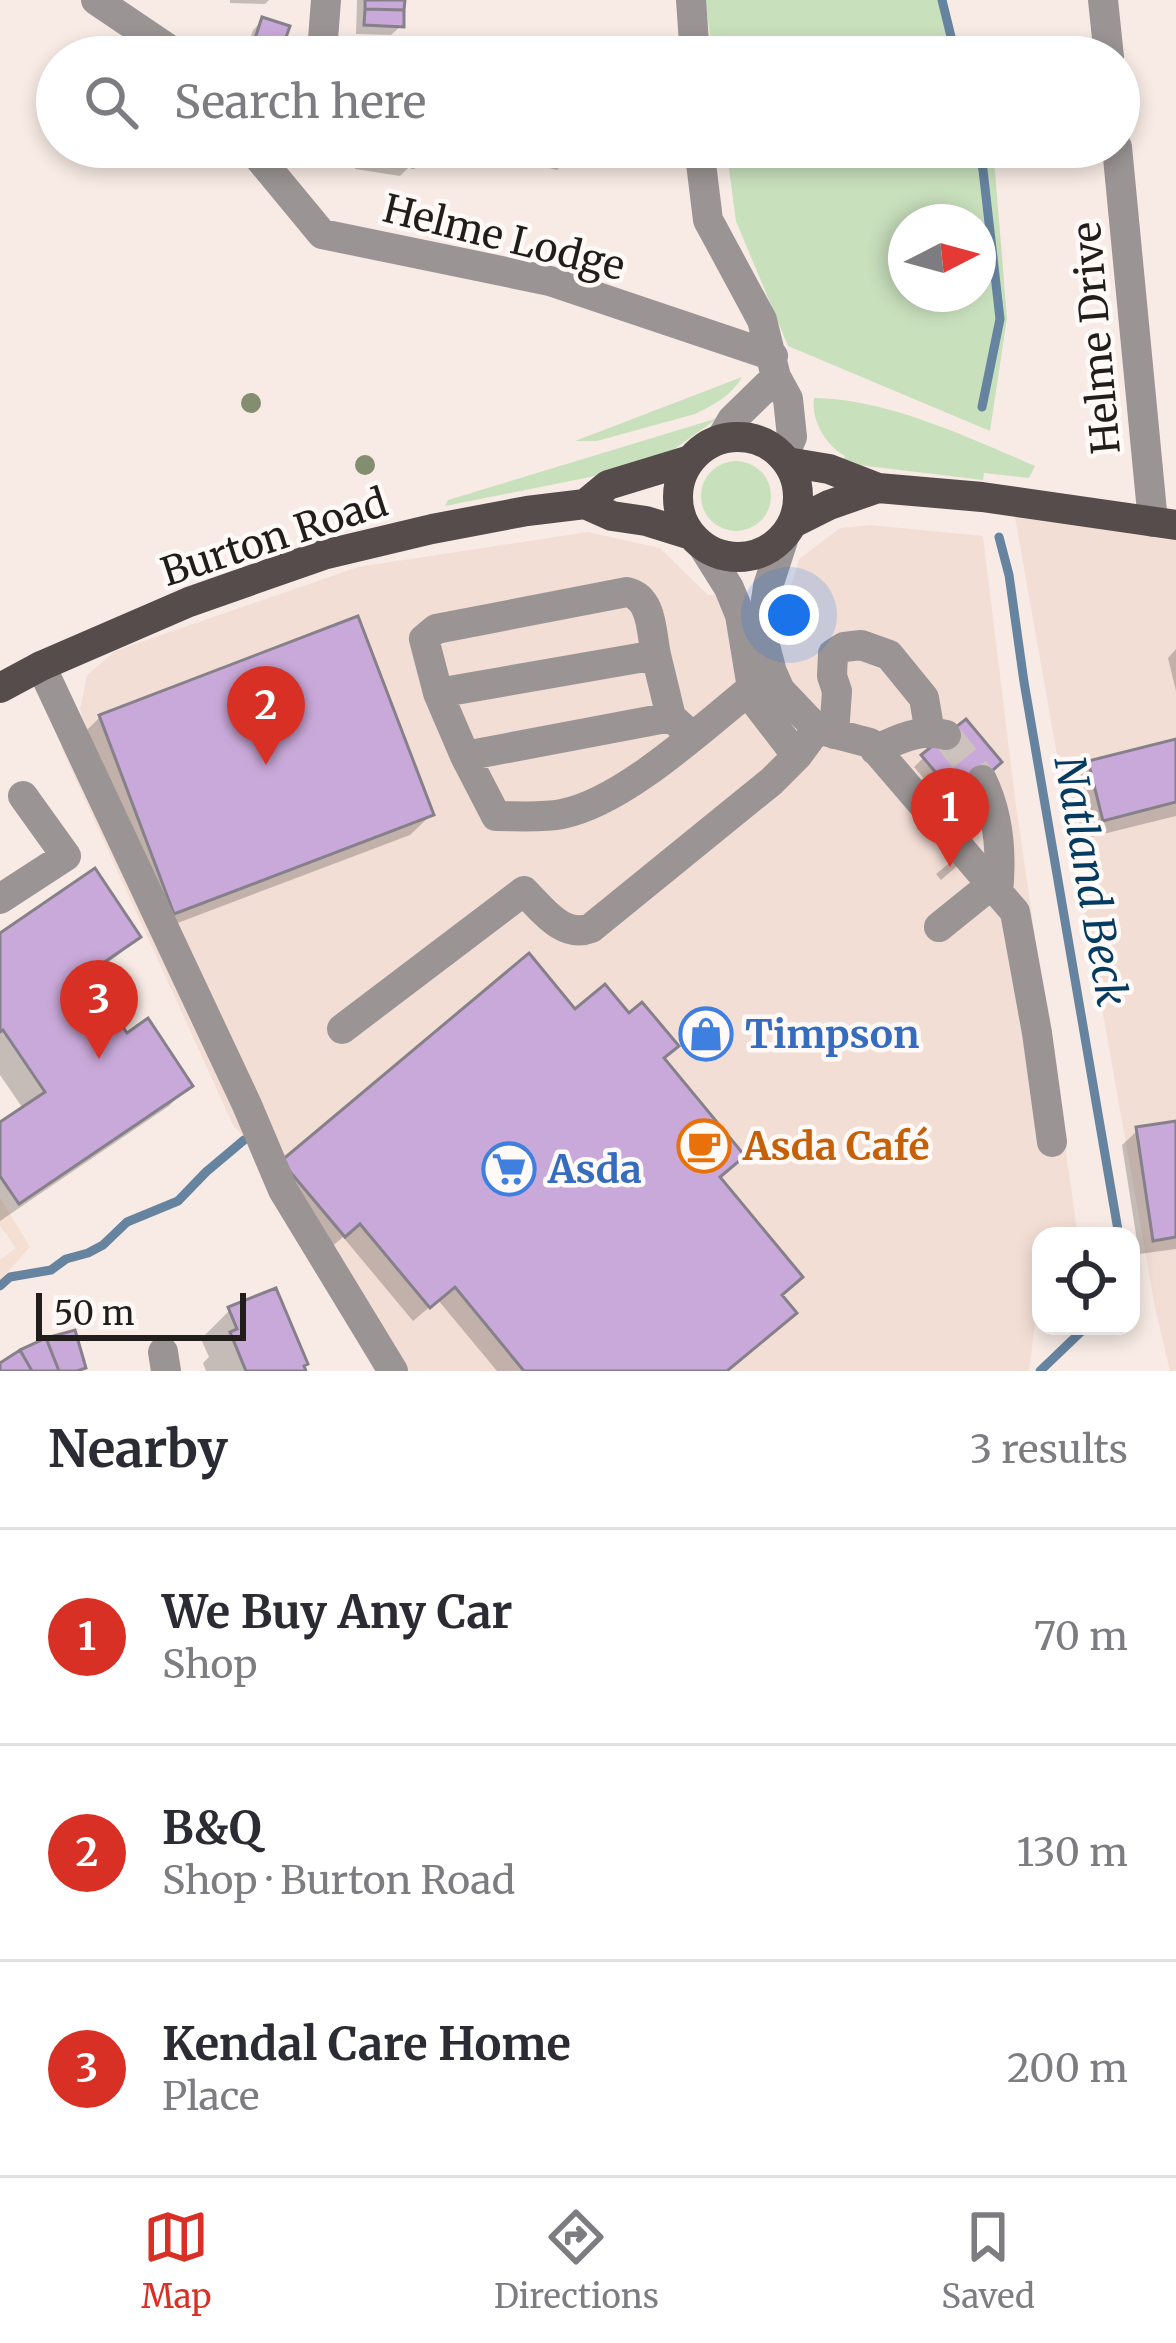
<!DOCTYPE html>
<meta charset="utf-8">
<style>
body{margin:0;font-family:Merriweather,serif;background:#f7f7f7;color:#2b2b33}
.controls{position:absolute;right:36px;bottom:36px;display:grid;overflow:hidden;border-radius:24px;box-shadow:0 6px 18px #0003}
.controls button{width:108px;height:108px;display:grid;place-items:center;padding:0;border:0;border-bottom:3px solid #e1e1e2;background:#fff;color:#2b2b33;font:60px sans-serif}
.compass{position:absolute;left:888px;top:204px;width:108px;height:108px;border-radius:50%;background:#fff;box-shadow:0 6px 18px #0003;rotate:84deg}
.scale{position:absolute;left:36px;bottom:30px;width:210px;box-sizing:border-box;padding-left:12px;border:6px solid #211d1b;border-top:0;font-size:33px;line-height:42px;white-space:nowrap;color:#211d1b;-webkit-text-stroke:9px #fffaf7;paint-order:stroke}
.you{position:absolute;left:789px;top:615px;width:42px;height:42px;margin:-30px;border:9px solid #fff;border-radius:50%;background:#1a73e8;box-shadow:0 0 0 18px #1a73e833}
.badge{display:grid;place-items:center;width:78px;height:78px;border-radius:50%;background:#d93025;color:#fff;font-size:39px;font-weight:700}
.pin{position:absolute;translate:-50% -99px;filter:drop-shadow(0 3px 6px #0008)}
.pin::after{content:'';position:absolute;top:63px;width:42px;height:36px;background:inherit;clip-path:polygon(0 0,100% 0,50% 100%)}
.list{margin:0;padding:0;list-style:none}
h2{display:flex;justify-content:space-between;align-items:center;height:156px;margin:0;padding:0 48px;font-size:51px}
h2 small{font-size:39px;font-weight:400;color:#7c7c81}
.list li{display:grid;grid-template-columns:78px 1fr auto;gap:36px;align-items:center;box-sizing:border-box;height:216px;padding:0 48px;border-top:3px solid #e1e1e2}
.list b{display:block;font-size:45px;white-space:nowrap}
.list p{margin:0;font-size:39px;white-space:nowrap;color:#7c7c81}
.list em{font-size:39px;font-style:normal;color:#7c7c81}
.icon{flex:none;width:66px;height:66px;fill:none;stroke:currentColor;stroke-width:2;stroke-linecap:round;stroke-linejoin:round}
.map{position:relative;flex:none;width:1176px;height:1371px;overflow:hidden}
.search{position:absolute;background:#fff;box-shadow:0 6px 18px #0003;left:36px;right:36px;top:36px;height:132px;display:flex;align-items:center;gap:30px;box-sizing:border-box;padding:0 42px;border-radius:66px;color:#7c7c81;font-size:45px}
.sheet{height:804px;background:#fff}
nav{display:flex;justify-content:space-around;align-items:center;box-sizing:border-box;height:168px;border-top:3px solid #e1e1e2;background:#fff;font-size:33px;color:#7c7c81}
nav a{display:grid;justify-items:center;gap:6px}
nav .on{color:#d93025}
.map>svg:first-child{display:block}
.built{fill:#f3ded5}
.medical{fill:#f5dfd2}
.green{fill:#c9e0bd;fill-rule:evenodd}
.shadow{fill:#0003}
.lines{fill:none;stroke-linecap:round;stroke-linejoin:round}
.stream{stroke:#66839f;stroke-width:9}
.building{fill:#c9a9d9;stroke:#86808a;stroke-width:3}
.minor-tunnel{stroke:#cdc2bd;stroke-width:30;stroke-dasharray:30 15;stroke-linecap:butt}
.minor{stroke:#9a9494;stroke-width:30}
.major{stroke:#564c4c;stroke-width:30}
.tree{fill:#838d6f}
.labels{text-anchor:middle;stroke-width:9;stroke-linejoin:round;paint-order:stroke}
.street-label{font-size:39px;fill:#211d1b;stroke:#fffaf7}
.shop-label{font-size:39px;font-weight:bold;fill:#366cbe;stroke:#fffaf7;text-anchor:start}
.food-label{font-size:39px;font-weight:bold;fill:#c56008;stroke:#fffaf7;text-anchor:start}
.water-label{font-size:42px;font-style:italic;fill:#063b61;stroke:#fffaf7}
</style>
<div class="map">
<svg width="1176" height="1371" viewBox="0 0 1176 1371">
<rect width="100%" height="100%" fill="#f8ebe5"/>
<path class="built" d="M1012,501L1176,529V1371H1170L1156,1313Z
M870,525L983,536L1015,798L1077,1229L1073,1236H1041V1305L1036,1316L1029,1371H374L254,1146L234,1127L61,747L86,731L80,709L87,675L115,651L358,567L588,532L660,548L708,595L788,597L799,559L840,528Z"/>
<path class="medical" d="M0,1198L30,1247L0,1280V1260L16,1248L0,1226Z"/>
<path class="green" d="M705,0H944L961,57H713Z
M726,147H990L994,159L1007,318L990,431L788,346L736,221ZM906,222H978V294H906Z
M742,377C732,395 714,405 695,414L597,441H575Z
M814,398C884,398 971,438 1035,466L1029,478L984,473L983,480L842,463L845,456C825,445 811,420 814,398Z
M718,418L670,452L620,471L445,506L448,500Z
M701 496a35 35 0 1 1 70 0a35 35 0 1 1-70 0Z"/>
<path class="shadow" d="M230,0H269L265,4L230,3Z
M357,0H402L401,26L391,35L356,34Z
M263,20L276,57H244L253,30Z
M358,147H413L410,166L400,176L355,169Z
M520,147H570L567,160L557,170L517,160Z
M1176,649V691L1168,658Z
M100,717L431,815L410,835L154,932L80,737Z
M1176,742V816L1083,839L1069,784L1090,764Z
M923,758L989,772L948,807L914,767Z
M953,860L957,866L941,880L936,874Z
M0,936H137L117,956L86,978L126,1037L190,1085L169,1106L0,1221V1126L24,1110L0,1075Z
M575,1013L661,1060L717,1178L779,1296L726,1371H497L438,1300L413,1321L343,1237L328,1250L268,1178Z
M697,1020L718,1045L708,1054L688,1029Z
M1176,1124V1249L1139,1254L1122,1145L1138,1130Z
M230,1310L303,1371H206L203,1363L209,1357L201,1339Z"/>
<g class="lines">
<path class="stream" d="M942,0L956,57
M978,147L983,170L1000,319L982,407
M999,537L1009,575L1024,682L1119,1236
M0,1286L10,1277L51,1270L66,1259L88,1253L103,1245L127,1222L178,1201L206,1172L244,1140
M1040,1371L1087,1326"/>
</g>
<path class="building" d="M365,0H405L404,10L365,9Z
M365,9L404,10V27L364,25Z
M262,17L290,26L279,57H249Z
M365,147H390L388,163L363,160Z
M390,147H416L413,167L388,163Z
M526,147H573L570,162L525,151Z
M358,616L434,815L174,914L99,715Z
M966,719L1002,762L959,800L921,755Z
M1176,739V802L1103,821L1088,761Z
M95,868L141,937L87,974L127,1033L148,1018L193,1086L19,1204L0,1176V1122L45,1092L3,1030L0,1032V933Z
M529,953L575,1009L605,984L629,1013L642,1002L679,1046L664,1058L745,1156L720,1177L803,1277L782,1295L797,1313L727,1371H524L455,1287L430,1308L360,1224L345,1237L281,1161Z
M697,1016L722,1045L714,1052L689,1023Z
M1176,1121V1237L1153,1241L1136,1127Z
M276,1288L308,1364L304,1366L306,1371H246L230,1332L237,1329L228,1307Z
M75,1330L86,1368L77,1371H59L46,1338Z
M46,1338L59,1371H32L20,1350Z
M20,1350L32,1371H0V1363Z"/>
<g class="lines">
<path class="minor-tunnel" d="M946,735L982,780"/>
<path class="minor" d="M96,0L170,50L176,57
M326,0L323,39L330,55L335,57
M691,0L695,57
M1103,0L1109,57
M250,147L322,234L550,281L773,356
M699,147L708,220L762,320L776,377L788,399L792,437L783,457
M1117,147L1153,522
M721,439L732,420L776,377
M784,537L768,586L765,608L764,642L772,672L780,690L817,729L870,743L1015,912L1037,1033L1052,1142
M704,548L729,588L740,615L754,700L797,756
M656,655C651,632 653,598 627,592L436,629L424,639L438,693L656,655L671,717L692,736
M41,666L247,1105L283,1190L393,1371
M438,693L465,756
M671,717L465,756L496,816C517,816 542,818 562,814C629,801 717,714 772,672
M834,734L837,691L832,676L833,654L844,647L861,645L889,655L924,698L930,733
M875,750C898,739 921,728 946,735
M982,780C999,815 1002,854 998,893
M0,899L66,856L23,796
M939,927L991,885
M342,1029L524,891C542,909 563,939 591,928L772,781L797,756L817,729
M163,1352L166,1371"/>
<path class="major" d="M678 497a60 60 0 1 1 120 0a60 60 0 1 1-120 0Z
M787,462L829,469L878,488L982,497L1176,525
M585,504L608,485L690,460
M793,523L829,505L878,488
M0,688L41,666L189,602L323,555L432,529L527,511L585,504L612,516L646,521L691,535"/>
</g>
<g class="tree">
<circle cx="251" cy="403" r="10"/>
<circle cx="365" cy="465" r="10"/>
</g>
<defs>
<g id="shop-ring" transform="scale(2.7)"><circle r="9.5" fill="#fffaf7" stroke="#3f7fe0" stroke-width="1.5"/><path d="M-5-2.5h2.3a2.7 3.5 0 0 1 5.4 0H5L5.5 6h-11ZM-1.5-2.5h3a1.5 2.3 0 0 0-3 0Z" fill="#3f7fe0"/></g>
<g id="cafe-ring" transform="scale(2.7)"><circle r="9.5" fill="#fffaf7" stroke="#e8710a" stroke-width="1.5"/><path d="M-5.5-4.5H6V0H3Q3 3.5 0 3.5H-2.5Q-5.5 3.5-5.5 0ZM3-3.2v2h1.7v-2ZM-6 4.5H4V6H-6Z" fill="#e8710a"/></g>
<g id="supermarket-ring" transform="scale(2.7)"><circle r="9.5" fill="#fffaf7" stroke="#3f7fe0" stroke-width="1.5"/><path d="M-6-5.5h2.5l.6 2H6L4.5 2H-2.5L-4.4-4H-6ZM-1.5 3.2a1.3 1.3 0 1 0 .1 0ZM3 3.2a1.3 1.3 0 1 0 .1 0Z" fill="#3f7fe0"/></g>
</defs>
<g fill-rule="evenodd">
<use href="#shop-ring" x="706" y="1034"/>
<use href="#cafe-ring" x="704" y="1146"/>
<use href="#supermarket-ring" x="509" y="1169"/>
</g>
<g class="labels">
<g class="street-label">
<text transform="translate(504 237) rotate(14)" y="14">Helme Lodge</text>
<text transform="translate(1096 338) rotate(-95)" y="14">Helme Drive</text>
<text transform="translate(274 537) rotate(-18)" y="14">Burton Road</text>
</g>
<g class="shop-label">
<text x="745" y="1048">Timpson</text>
<text x="548" y="1183">Asda</text>
</g>
<g class="food-label">
<text x="743" y="1160">Asda Café</text>
</g>
<g class="water-label">
<text transform="translate(1091 881) rotate(80)" y="15">Natland Beck</text>
</g>
</g>
</svg>
<div class="controls">
<button><svg class="icon" aria-label="locate" viewBox="0 0 24 24"><circle cx="12" cy="12" r="6"/><path d="M12 2v4M12 18v4M2 12h4M18 12h4"/></svg></button>
</div>
<svg class="compass" viewBox="-18 -18 36 36"><path d="M0-13l5 13h-10z" fill="#e53935"/><path d="M0 13l5-13h-10z" fill="#7c7c81"/></svg>
<div class="scale">50 m</div>
<div class="you"></div>
<div class="pin badge" style="left:950px;top:867px">1</div>
<div class="pin badge" style="left:266px;top:765px">2</div>
<div class="pin badge" style="left:99px;top:1059px">3</div>
<div class="search"><svg class="icon" aria-label="search" viewBox="0 0 24 24"><circle cx="10" cy="10" r="6"/><path d="M15 15l6 6"/></svg>Search here</div>
</div>
<section class="sheet">
<h2>Nearby<small>3 results</small></h2>
<ul class="list">
<li><span class="badge">1</span><div><b>We Buy Any Car</b><p>Shop</p></div><em>70 m</em></li>
<li><span class="badge">2</span><div><b>B&amp;Q</b><p>Shop · Burton Road</p></div><em>130 m</em></li>
<li><span class="badge">3</span><div><b>Kendal Care Home</b><p>Place</p></div><em>200 m</em></li>
</ul>
</section>
<nav>
<a class="on"><svg class="icon" aria-label="map" viewBox="0 0 24 24"><path d="M3 6l6-2 6 2 6-2v14l-6 2-6-2-6 2zM9 4v14M15 6v14"/></svg>Map</a>
<a><svg class="icon" aria-label="directions" viewBox="0 0 24 24"><path d="M12 3l9 9-9 9-9-9zM9 14v-3h6M13 9l2 2-2 2"/></svg>Directions</a>
<a><svg class="icon" aria-label="saved" viewBox="0 0 24 24"><path d="M7 4h10v16l-5-4-5 4z"/></svg>Saved</a>
</nav>
